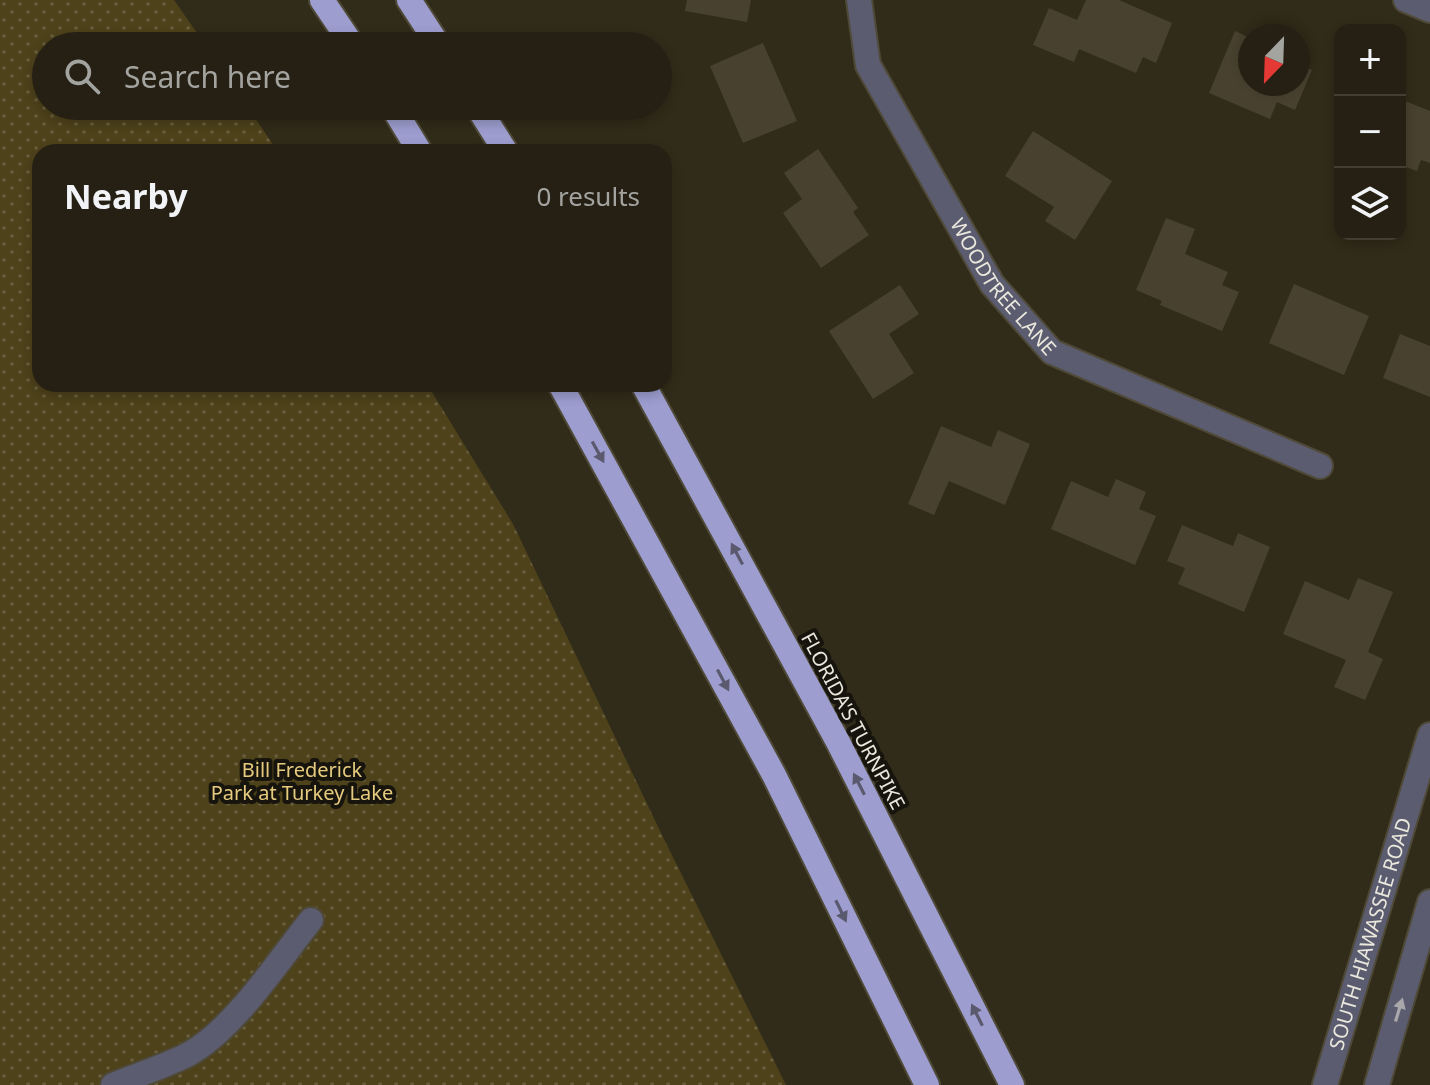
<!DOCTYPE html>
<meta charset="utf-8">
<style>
body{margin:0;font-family:"Noto Sans",sans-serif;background:#2d281c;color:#f1f3f6}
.controls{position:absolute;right:24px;top:24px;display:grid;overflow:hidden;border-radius:16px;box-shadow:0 4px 12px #0003}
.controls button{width:72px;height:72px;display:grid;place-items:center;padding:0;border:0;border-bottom:2px solid #423e33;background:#252013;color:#f1f3f6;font:40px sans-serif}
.compass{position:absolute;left:1238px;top:24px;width:72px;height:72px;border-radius:50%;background:#252013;box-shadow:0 4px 12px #0003;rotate:203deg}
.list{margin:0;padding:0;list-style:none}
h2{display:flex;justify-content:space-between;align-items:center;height:104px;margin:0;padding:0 32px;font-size:34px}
h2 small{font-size:26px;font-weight:400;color:#a3a3a0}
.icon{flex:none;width:44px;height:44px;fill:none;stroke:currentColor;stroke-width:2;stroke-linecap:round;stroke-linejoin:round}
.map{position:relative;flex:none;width:1430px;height:1085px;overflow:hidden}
.search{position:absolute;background:#252013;box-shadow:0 4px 12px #0003;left:32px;top:32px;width:640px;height:88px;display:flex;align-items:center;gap:20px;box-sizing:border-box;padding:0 28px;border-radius:44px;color:#a3a3a0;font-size:30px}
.panel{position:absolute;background:#252013;box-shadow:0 4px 12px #0003;left:32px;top:144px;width:640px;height:248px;border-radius:24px}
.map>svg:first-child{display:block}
.park{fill:url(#park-dots)}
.building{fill:#48412f}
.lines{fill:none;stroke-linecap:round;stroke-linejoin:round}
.minor-casing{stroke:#4f4938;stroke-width:28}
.highway-casing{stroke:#4f4938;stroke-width:28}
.minor{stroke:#5b5c70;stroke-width:24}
.highway{stroke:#9d9ecf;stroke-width:24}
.oneway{fill:#5a596e}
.oneway2{fill:#aaa8ab}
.labels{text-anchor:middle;stroke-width:8;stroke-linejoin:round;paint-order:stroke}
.street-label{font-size:20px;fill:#eae7dc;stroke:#16140c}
.park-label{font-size:20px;fill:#e6cb7e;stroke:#16140c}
</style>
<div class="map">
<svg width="1430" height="1085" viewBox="0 0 1430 1085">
<defs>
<pattern id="park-dots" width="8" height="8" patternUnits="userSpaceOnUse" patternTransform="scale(2)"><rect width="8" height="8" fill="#4e421b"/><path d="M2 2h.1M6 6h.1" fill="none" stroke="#685d3c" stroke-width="1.8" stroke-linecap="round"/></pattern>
</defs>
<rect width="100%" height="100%" fill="#312b19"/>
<path class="park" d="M0,0H174L206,46H46V106H247L278,152H40V384H427L513,524L662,835L786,1085H0Z"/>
<path class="building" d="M687,0H751L747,22L685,11Z
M1086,0H1119L1172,23L1156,63L1143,57L1136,73L1079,49L1074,62L1033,45L1049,8L1077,20Z
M1235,31L1250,38V84H1298V64L1312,70L1295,110L1277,102L1270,119L1209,93Z
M763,43L797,121L743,143L710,66Z
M1400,99L1430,111V163L1421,160L1417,171L1400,165Z
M1033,131L1112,181L1075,240L1045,221L1054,207L1005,176Z
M818,149L858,208L853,212L869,235L821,268L783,213L802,199L784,173Z
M1166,218L1195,229L1185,254L1228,272L1222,285L1239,292L1222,331L1160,305L1162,301L1136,290Z
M1294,284L1369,316L1344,375L1269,343Z
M900,285L919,314L889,334L914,373L873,399L829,331Z
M1400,334L1430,346V397L1383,378Z
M941,426L991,447L998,430L1030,444L1005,505L949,481L934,515L908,504Z
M1116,479L1146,492L1139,509L1156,516L1135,565L1051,529L1071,481L1108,497Z
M1182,525L1233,546L1238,533L1270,547L1244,612L1178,584L1185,568L1167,561Z
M1358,578L1393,592L1368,652L1383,659L1365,700L1334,687L1346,660L1283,634L1305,581L1349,600Z"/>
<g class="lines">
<g class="minor-casing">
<g id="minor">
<path id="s1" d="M859,0L868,65L992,284L1052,352L1320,466"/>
<path d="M1406,0L1430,10"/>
<path d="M113,1085C137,1075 163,1067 187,1055C233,1031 278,961 311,920"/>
<path id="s2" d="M1325,1085L1430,735"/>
<path d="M1377,1085L1430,902"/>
</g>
</g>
<g class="highway-casing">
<path id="highway" d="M322,0L353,46
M409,0L439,46
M392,106L420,152
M477,106L506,152
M560,384L774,775L927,1085
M643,384L838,742L1012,1085"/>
</g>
<use href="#minor" class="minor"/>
<use href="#highway" class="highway"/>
</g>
<defs><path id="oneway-solid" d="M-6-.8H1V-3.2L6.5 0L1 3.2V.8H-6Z" transform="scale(2)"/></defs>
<g class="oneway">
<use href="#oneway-solid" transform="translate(598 452) rotate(61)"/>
<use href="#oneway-solid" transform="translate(737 554) rotate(-118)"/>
<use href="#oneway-solid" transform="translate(723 680) rotate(62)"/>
<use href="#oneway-solid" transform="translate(859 784) rotate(-117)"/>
<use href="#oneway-solid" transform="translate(841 911) rotate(64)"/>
<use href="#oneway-solid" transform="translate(977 1015) rotate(-117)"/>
</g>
<use class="oneway2" href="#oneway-solid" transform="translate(1399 1010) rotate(-73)"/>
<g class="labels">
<g class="street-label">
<text dy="7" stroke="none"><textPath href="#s1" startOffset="326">WOODTREE LANE</textPath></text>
<text transform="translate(853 721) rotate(62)" y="7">FLORIDA'S TURNPIKE</text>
<text dy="7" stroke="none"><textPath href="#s2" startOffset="158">SOUTH HIAWASSEE ROAD</textPath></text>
</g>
<g class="park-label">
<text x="302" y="777">Bill Frederick<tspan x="302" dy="23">Park at Turkey Lake</tspan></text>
</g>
</g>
</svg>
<div class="controls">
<button>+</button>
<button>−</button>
<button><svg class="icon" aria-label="layers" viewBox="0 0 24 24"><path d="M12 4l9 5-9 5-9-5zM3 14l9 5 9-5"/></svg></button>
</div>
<svg class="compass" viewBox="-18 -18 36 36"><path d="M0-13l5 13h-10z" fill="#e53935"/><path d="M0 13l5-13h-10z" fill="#a3a3a0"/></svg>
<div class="search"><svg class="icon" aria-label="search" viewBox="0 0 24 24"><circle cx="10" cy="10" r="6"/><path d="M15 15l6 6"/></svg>Search here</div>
<section class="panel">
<h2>Nearby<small>0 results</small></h2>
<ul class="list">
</ul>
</section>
</div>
